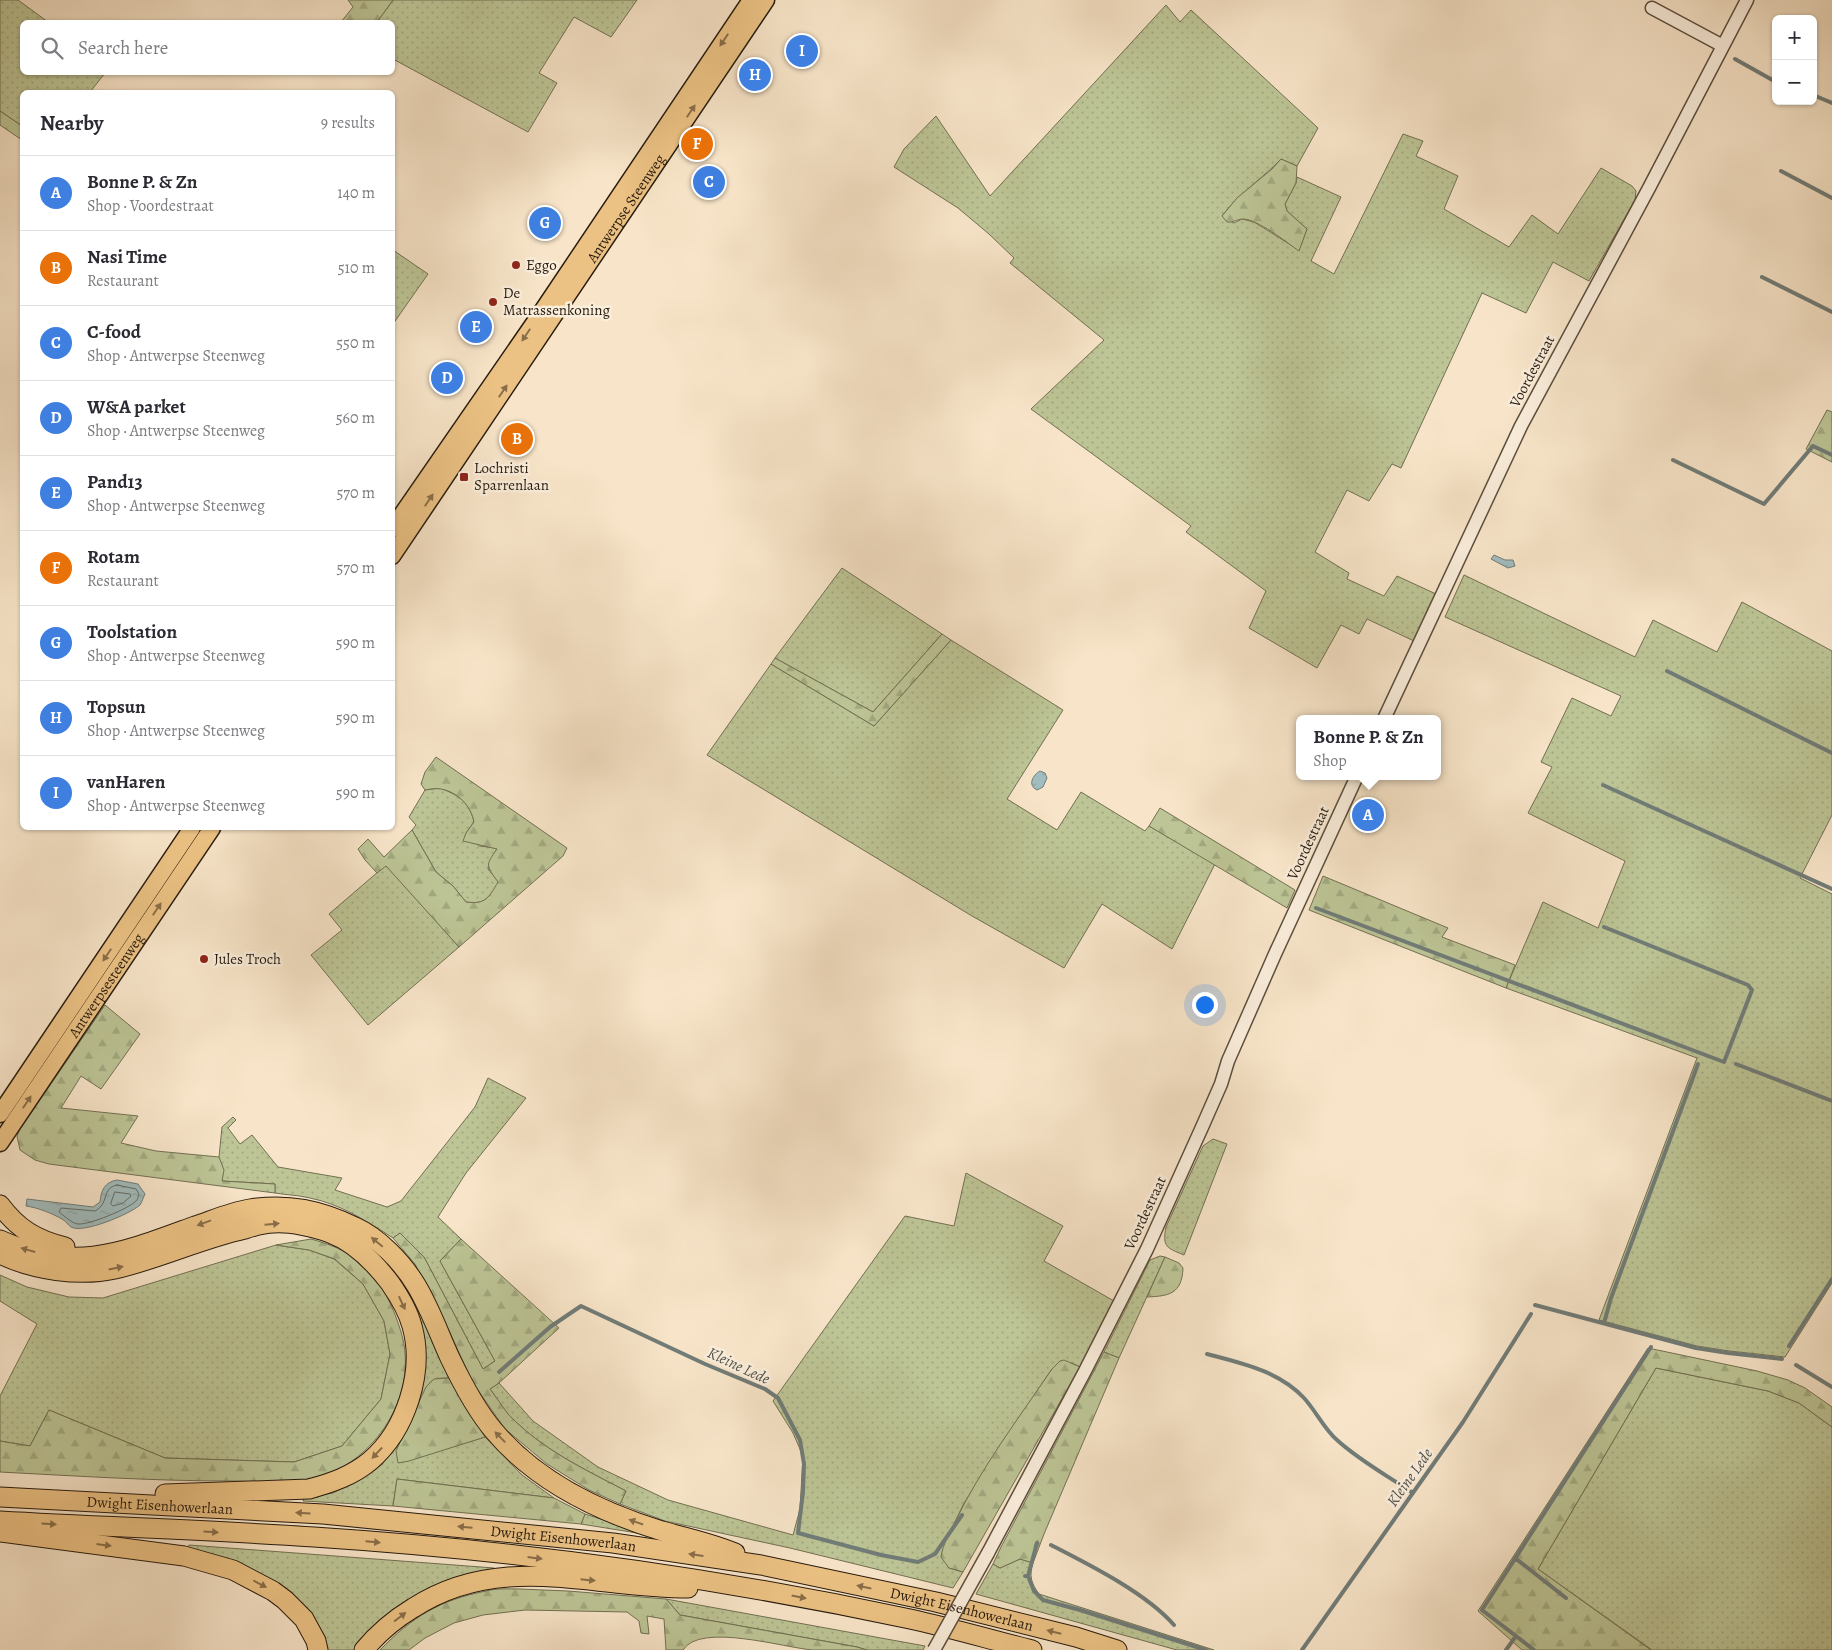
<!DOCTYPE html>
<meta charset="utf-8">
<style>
body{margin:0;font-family:Alegreya,serif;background:#f7f7f7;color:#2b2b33}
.controls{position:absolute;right:15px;top:15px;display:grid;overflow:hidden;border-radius:8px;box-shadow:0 1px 4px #0004}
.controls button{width:45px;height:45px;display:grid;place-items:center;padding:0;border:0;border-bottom:1px solid #e1e1e2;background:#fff;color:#2b2b33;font:25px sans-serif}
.you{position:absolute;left:1204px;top:1004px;width:18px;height:18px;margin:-12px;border:4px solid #fff;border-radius:50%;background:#1a73e8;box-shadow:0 0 0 8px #1a73e833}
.badge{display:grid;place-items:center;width:32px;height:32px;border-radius:50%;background:#1a73e8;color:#fff;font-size:16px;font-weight:700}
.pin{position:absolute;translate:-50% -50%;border:2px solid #fff;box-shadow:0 1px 5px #0006}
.popup{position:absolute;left:1296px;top:715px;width:145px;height:65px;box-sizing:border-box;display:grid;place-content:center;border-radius:8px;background:#fff;filter:drop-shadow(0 1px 4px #0005);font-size:16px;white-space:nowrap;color:#7c7c81}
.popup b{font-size:19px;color:#2b2b33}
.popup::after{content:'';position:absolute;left:50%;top:100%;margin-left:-10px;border:10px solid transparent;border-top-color:#fff}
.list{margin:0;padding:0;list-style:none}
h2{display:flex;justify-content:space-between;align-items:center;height:65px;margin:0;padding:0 20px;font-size:21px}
h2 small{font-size:16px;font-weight:400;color:#7c7c81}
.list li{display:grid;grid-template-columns:32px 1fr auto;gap:15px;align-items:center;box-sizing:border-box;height:75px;padding:0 20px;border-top:1px solid #e1e1e2}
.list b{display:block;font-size:19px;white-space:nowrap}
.list p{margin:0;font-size:16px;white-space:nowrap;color:#7c7c81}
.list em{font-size:16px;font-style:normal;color:#7c7c81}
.icon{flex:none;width:28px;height:28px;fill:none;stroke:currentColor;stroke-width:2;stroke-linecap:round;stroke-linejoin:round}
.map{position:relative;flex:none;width:1832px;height:1650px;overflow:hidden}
.search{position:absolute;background:#fff;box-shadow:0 1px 4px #0004;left:20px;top:20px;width:375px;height:55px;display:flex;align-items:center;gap:12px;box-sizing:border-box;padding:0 18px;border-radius:8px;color:#7c7c81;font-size:19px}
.panel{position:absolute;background:#fff;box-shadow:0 1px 4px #0004;left:20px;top:90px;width:375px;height:740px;border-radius:8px}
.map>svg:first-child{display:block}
.grass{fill:url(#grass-dots);stroke:#727052}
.forest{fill:url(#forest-firs);stroke:#727052}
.water{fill:url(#water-ripples);stroke:#717c78}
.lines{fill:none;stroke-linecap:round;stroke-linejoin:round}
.shore{stroke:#646c66;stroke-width:1}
.stream{stroke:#717c78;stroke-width:4}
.minor-casing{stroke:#5c4e3d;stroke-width:15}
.major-casing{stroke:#281b0e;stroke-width:19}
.highway-casing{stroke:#281b0e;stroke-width:21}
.minor{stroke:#faeedc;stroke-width:12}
.major{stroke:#ecc284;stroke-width:16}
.highway{stroke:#ecc284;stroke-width:19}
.minor-bridge-casing{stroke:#5c4e3d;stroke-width:15;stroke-linecap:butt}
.minor-bridge{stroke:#faeedc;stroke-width:12}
.oneway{fill:#8a6e49}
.poi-dot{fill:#8f2418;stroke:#faeedc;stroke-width:2}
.labels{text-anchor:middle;stroke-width:5;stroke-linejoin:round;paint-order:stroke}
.street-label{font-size:15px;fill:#281b0e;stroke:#faeedc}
.poi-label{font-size:15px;fill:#281b0e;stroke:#faeedc;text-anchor:start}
.water-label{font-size:16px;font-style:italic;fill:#52544c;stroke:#faeedc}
</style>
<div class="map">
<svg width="1832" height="1650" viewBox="0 0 1832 1650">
<defs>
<pattern id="grass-dots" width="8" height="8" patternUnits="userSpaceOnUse" patternTransform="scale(1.25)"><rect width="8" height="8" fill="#bdc596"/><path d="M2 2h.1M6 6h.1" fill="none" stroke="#a2a980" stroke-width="1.8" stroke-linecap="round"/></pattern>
<pattern id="forest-firs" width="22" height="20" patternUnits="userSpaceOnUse" patternTransform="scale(1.25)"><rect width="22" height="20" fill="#bdc596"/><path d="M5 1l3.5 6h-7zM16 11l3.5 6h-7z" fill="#a2a980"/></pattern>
<pattern id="water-ripples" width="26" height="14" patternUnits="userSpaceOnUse" patternTransform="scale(1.25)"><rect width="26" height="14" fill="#a1bdbf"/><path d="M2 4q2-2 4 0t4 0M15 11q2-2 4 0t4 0" fill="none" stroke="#8ba2a3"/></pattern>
</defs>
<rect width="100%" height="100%" fill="#f8e5c9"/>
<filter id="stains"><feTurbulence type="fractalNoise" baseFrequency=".004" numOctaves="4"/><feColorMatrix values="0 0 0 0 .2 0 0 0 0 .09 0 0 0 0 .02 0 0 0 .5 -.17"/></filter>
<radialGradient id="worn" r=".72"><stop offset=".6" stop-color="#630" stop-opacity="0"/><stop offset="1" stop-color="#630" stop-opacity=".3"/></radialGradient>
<path class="grass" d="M0,0H18L48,22H22V72L105,73L90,92H22V126L0,111Z
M393,0H637L611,37L574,17L539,73L557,83L528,132L393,59L392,22H377Z
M1166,5L1180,22L1191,10L1318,128L1297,166L1281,159C1262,179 1238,194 1222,216L1234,223L1242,219L1254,222L1299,250L1307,229L1287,211L1285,204L1296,183L1297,177L1341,197L1311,261L1334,274L1403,134L1423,141L1416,156L1458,176L1444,209L1509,247L1532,215L1558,234L1601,168L1632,186L1636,191L1635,200L1589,281L1553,262L1526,313L1482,293L1401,468L1392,464L1369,501L1347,490L1315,552L1349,573L1347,579L1384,596L1397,576L1436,594L1414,641L1367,619L1359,634L1341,625L1317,668L1249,628L1266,591L1186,532L1191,526L1031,409L1104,340L1010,263L1014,258L989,234L958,208L894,167L904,149L936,116L990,196Z
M393,250L428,274L393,324Z
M842,568L942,634L873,712L775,658Z
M1464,575L1635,657L1653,620L1717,652L1742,602L1832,651V815L1800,878L1832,894V1283L1785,1357L1729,1351L1697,1346L1599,1320L1697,1058L1506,988L1543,902L1598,928L1625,861L1528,813L1552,767L1541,762L1572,698L1611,716L1621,696L1445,617Z
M951,640L1063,710L1007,799L1057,830L1081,792L1145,831L1149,826L1215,864L1172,949L1102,904L1064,968L972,916L707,755L771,664L874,726Z
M440,788C458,795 470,802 474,822L466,833L479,846L497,848L488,869L499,882C489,897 486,905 466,902L453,886L436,872L412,830L416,825L409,817L425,790Z
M386,865L459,947L368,1025L311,955L342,930L329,914Z
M488,1078L526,1098L466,1173L438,1217L461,1239L440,1261L495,1361L483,1369L424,1257L400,1233L393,1238C367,1221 340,1204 310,1198C298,1195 286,1195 275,1193V1184L222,1181L219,1157L222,1127L233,1117L236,1120L228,1128L240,1144L252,1135L278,1167L342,1178L335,1190L387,1207L401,1201L475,1107Z
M1213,1139L1227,1144L1184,1255C1167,1248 1162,1247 1166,1227L1203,1146Z
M966,1173L1063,1226L1044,1261L1114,1301L1080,1367L1072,1363L1052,1369L994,1455L963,1505L954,1524L949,1568L963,1572L953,1588L790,1548L665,1521L620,1504L626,1491C584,1469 541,1449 508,1414C501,1406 496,1397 490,1389L499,1383L533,1421L598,1467L668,1500L793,1535L800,1509L803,1456L793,1433L773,1401L905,1216L954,1226Z
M276,1245L309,1250L334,1259L363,1284L384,1321L390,1354L381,1399L342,1446L294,1462L165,1458L49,1410L30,1446L0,1441V1396L37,1324L0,1301V1275L27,1287L69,1297L103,1298Z
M375,1247C411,1283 428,1331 449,1378C444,1378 437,1378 433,1380C419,1389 409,1444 405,1461L485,1437L522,1475L554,1498L397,1479L393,1506L303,1501L304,1498L333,1493L359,1479L383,1464L382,1460L422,1355L372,1250Z
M1160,1256L1165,1257L1119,1358L1104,1352L1150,1260Z
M1656,1368L1768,1391L1799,1403L1832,1427V1650H1652L1538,1569Z
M585,1514L635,1530L637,1533L581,1524Z
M189,1545L494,1568V1571L443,1583L423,1592L400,1607L354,1650H325L317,1627L187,1548Z
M1020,1559L1033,1563C1029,1576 1031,1583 1039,1594L1214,1650H1177L976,1594L993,1564L1000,1568Z
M666,1599L925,1646L923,1650H867L857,1647L680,1615Z"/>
<path class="forest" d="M348,0H393L377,22H341L353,7Z
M0,111L22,126V140L0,125Z
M1281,159L1297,166L1296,183L1285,204L1287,211L1307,229L1299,251C1286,242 1257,219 1243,219C1237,219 1233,223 1227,222L1222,216L1237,198L1272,169Z
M1827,410L1832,412V462L1806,449Z
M942,634L951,640L874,726L771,664L775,658L873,712Z
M436,757L567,848L563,856L459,947L386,866L377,873L365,860L358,849L368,839L384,857L412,830L436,872L453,886L466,902C486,905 489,897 498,882C486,865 485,866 497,849L463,841L466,833L474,822C471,806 458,792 441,789C436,788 430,789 425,790L421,784L425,772Z
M1160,808L1295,890L1287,908L1149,826Z
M1323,876L1448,928L1442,937L1515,965L1506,988L1309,910Z
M105,1005L140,1034L101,1089L81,1076L61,1108L138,1116L121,1143L156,1151L219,1157L224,1170L222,1181L275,1184V1193L49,1164L35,1160L20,1150L17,1136L20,1129Z
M400,1233L424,1257L483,1369L495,1361L440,1261L461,1239L559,1328L499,1383L490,1389C496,1397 502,1406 508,1414C541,1449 584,1469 626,1491L620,1504L589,1490L547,1464L505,1429L473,1383L444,1320L415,1264L393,1238Z
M311,1239C329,1244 348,1251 362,1263C381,1280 394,1308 401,1332C420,1394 375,1463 314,1479C288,1485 258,1481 231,1481C154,1481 77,1476 0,1472V1441L30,1446L49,1410L165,1458L294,1462L342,1446L381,1399L390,1354L384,1321L363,1284L335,1259L309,1250L276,1245Z
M1165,1257L1179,1263L1183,1268C1182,1294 1169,1296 1147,1297Z
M1648,1348L1757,1371L1788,1380L1805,1388L1832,1407V1427L1799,1403L1768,1391L1656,1368L1538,1569L1651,1650H1522L1478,1611Z
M1104,1352L1119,1358L1044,1534L1033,1563L1020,1559L1000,1568L993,1564L1001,1547Z
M1064,1360L1080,1367L963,1572L949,1568L941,1557C943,1544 949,1534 955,1522C981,1468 1018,1419 1052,1369L1060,1361Z
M449,1378L485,1437L409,1461L398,1463L396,1451L426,1387L434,1379Z
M397,1479L554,1498L585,1514L581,1524L393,1506Z
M520,1589L568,1591L666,1599L680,1615L857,1647L867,1650C849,1650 831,1650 813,1650C785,1648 700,1622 683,1650H666L664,1619L647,1616L649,1634L641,1633L639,1621L627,1612L525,1610L483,1615L454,1623L425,1638L409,1650H380C412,1617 440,1600 486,1591C497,1588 509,1589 520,1589Z"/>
<path class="water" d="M1494,555L1505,560H1513L1515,566L1508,568L1491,559Z
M1040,771L1045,773L1047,778L1043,787L1037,790C1027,785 1033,775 1040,771Z
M117,1180L138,1184L145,1194C143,1198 142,1202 140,1205C130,1214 83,1234 71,1227C68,1225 66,1221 62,1219C51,1213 39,1208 26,1206L27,1199L93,1207L100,1202C101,1190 105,1182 117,1180Z"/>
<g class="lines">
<path class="shore" d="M117,1185L136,1189L139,1194C138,1197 138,1199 136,1201C128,1209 89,1225 78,1224C73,1224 63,1215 59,1212L61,1208L95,1211C110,1203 101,1188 117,1185Z
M115,1192L130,1194L131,1196L123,1203L113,1206L111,1204Z"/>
<path class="stream" d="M1735,59L1776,82
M1813,95L1832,103
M1781,171L1832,198
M1762,277L1832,312
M1673,460L1764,504L1813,446L1832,455
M1667,671L1832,753
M1603,785L1832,889
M1316,908L1724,1062L1752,990L1748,985L1604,927
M1736,1064L1832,1101
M1535,1305L1696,1348L1728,1353L1782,1359
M1604,1323L1611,1298L1698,1064
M1789,1346L1832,1279
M1207,1354C1241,1363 1279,1371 1304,1398C1316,1411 1324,1429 1337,1440C1360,1461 1388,1476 1413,1493
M1796,1365L1832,1387
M499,1372L550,1327L581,1306L705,1364L765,1389L778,1398L800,1440L804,1464L803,1492L798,1533L881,1555L918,1562L935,1554L962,1515
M1051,1545C1090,1565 1146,1593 1174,1625
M1515,1558L1566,1598
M1025,1576H1028L1034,1591L1043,1600L1080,1610L1206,1650
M1028,1576L1037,1543
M1516,1636L1534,1650
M1302,1650L1463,1422L1531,1314
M1506,1650L1516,1636L1482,1610L1651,1347"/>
<g class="minor-casing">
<path id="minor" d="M1652,8L1723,46
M1384,719L1521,426L1649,188L1747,0
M988,1553L1085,1371L1147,1249L1203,1125L1221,1084L1228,1061L1275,954L1357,776"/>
</g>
<g class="major-casing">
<g id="major">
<path d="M392,529L535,322L751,0"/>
<path id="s1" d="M392,556L766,0"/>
<path d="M0,1114L192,828"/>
<path id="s2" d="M0,1143L212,828"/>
</g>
</g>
<g class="highway-casing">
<g id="highway">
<path d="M0,1205C18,1229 36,1240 65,1247"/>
<path d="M0,1240C74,1274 124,1252 195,1226C213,1220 231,1212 250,1209C288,1203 320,1210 355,1227C379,1238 402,1262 416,1285C430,1308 439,1334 450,1358C462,1383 476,1410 494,1431C536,1481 600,1512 662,1531C687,1538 711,1543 735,1553"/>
<path d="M0,1254C33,1270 79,1277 115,1269C159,1259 200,1239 245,1229C254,1226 264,1223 274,1223C290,1222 315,1227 330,1233C355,1242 374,1262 390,1283C399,1296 408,1311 412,1326C425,1372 406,1430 370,1461C352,1476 331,1483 309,1489L165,1494"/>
<path id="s3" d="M0,1497L323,1514L613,1543L761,1565L936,1602L1076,1637L1117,1650"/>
<path d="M0,1521C105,1527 209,1530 314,1537C514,1550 714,1577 910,1619C951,1628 992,1640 1032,1650"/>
<path d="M1,1532L184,1556L233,1570L273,1591L285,1600L304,1619L316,1641L318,1650"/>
<path d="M364,1650C378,1633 395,1619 413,1608C501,1551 592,1588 688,1588"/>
</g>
</g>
<use href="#minor" class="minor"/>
<use href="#major" class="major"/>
<use href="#highway" class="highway"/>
<g class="minor-bridge-casing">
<path id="minor-bridge" d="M934,1650L988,1553"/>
</g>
<use href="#minor-bridge" class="minor-bridge"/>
</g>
<defs><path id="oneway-solid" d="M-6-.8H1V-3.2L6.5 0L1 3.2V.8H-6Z" transform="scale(1.25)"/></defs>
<g class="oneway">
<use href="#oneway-solid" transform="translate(724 40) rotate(124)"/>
<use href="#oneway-solid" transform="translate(691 111) rotate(-56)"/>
<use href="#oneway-solid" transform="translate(526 335) rotate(124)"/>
<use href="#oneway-solid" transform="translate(503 391) rotate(-56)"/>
<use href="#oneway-solid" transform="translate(429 500) rotate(-56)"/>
<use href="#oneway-solid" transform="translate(157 909) rotate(-56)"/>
<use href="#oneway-solid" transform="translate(107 955) rotate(124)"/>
<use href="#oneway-solid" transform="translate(27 1102) rotate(-56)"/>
<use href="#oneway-solid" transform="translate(204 1223) rotate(160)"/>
<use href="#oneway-solid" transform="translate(272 1224) rotate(-5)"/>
<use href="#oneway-solid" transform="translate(377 1242) rotate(-140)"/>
<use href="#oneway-solid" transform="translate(28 1250) rotate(-164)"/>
<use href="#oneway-solid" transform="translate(116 1268) rotate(-12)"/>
<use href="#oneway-solid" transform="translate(402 1303) rotate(65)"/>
<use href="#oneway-solid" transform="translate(500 1437) rotate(-134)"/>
<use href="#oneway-solid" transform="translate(377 1453) rotate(133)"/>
<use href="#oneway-solid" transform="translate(303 1513) rotate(-177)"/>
<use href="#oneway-solid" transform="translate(636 1522) rotate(-161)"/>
<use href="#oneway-solid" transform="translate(49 1524) rotate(3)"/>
<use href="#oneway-solid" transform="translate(465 1527) rotate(-175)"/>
<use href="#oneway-solid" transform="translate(211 1532) rotate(3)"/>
<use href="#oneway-solid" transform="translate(373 1542) rotate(5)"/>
<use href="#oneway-solid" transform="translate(104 1545) rotate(7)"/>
<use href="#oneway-solid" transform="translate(696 1555) rotate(-172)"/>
<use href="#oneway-solid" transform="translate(535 1558) rotate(7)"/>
<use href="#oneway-solid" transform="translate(588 1580) rotate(6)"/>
<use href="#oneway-solid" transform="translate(260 1584) rotate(28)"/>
<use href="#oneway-solid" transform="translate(864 1587) rotate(-168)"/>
<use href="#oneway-solid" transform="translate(799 1597) rotate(11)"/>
<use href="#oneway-solid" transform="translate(400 1617) rotate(-37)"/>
<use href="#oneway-solid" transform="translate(1054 1632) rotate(-166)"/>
</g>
<g class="poi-dot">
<circle cx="516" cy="265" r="5"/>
<circle cx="493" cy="302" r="5"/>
<rect x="459" y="472" width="10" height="10" rx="2.5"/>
<circle cx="204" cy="959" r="5"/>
</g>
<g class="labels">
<g class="street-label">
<text dy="5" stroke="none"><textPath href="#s1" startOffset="419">Antwerpse Steenweg</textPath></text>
<text transform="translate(1532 371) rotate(-62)" y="5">Voordestraat</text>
<text transform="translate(1308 843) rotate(-65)" y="5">Voordestraat</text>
<text dy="5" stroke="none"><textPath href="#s2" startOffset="190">Antwerpsesteenweg</textPath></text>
<text transform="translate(1145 1213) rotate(-65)" y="5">Voordestraat</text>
<text dy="5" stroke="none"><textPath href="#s3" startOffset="160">Dwight Eisenhowerlaan</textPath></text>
<text dy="5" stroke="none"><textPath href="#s3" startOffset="565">Dwight Eisenhowerlaan</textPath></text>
<text dy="5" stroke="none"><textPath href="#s3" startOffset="970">Dwight Eisenhowerlaan</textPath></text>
</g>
<g class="poi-label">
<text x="526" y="270">Eggo</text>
<text x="503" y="298">De<tspan x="503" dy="17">Matrassenkoning</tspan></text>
<text x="474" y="473">Lochristi<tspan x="474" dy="17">Sparrenlaan</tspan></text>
<text x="214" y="964">Jules Troch</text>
</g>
<g class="water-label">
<text transform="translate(739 1365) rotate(25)" y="6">Kleine Lede</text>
<text transform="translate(1409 1477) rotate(-55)" y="6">Kleine Lede</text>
</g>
</g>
<rect width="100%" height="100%" filter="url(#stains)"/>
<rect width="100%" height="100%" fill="url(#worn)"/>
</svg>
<div class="controls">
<button>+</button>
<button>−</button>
</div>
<div class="you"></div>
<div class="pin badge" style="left:1368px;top:815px;background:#3f7fe0">A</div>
<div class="popup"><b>Bonne P. &amp; Zn</b>Shop</div>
<div class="pin badge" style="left:517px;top:439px;background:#e8710a">B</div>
<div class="pin badge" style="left:709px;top:182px;background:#3f7fe0">C</div>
<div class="pin badge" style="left:447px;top:378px;background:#3f7fe0">D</div>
<div class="pin badge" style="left:476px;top:327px;background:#3f7fe0">E</div>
<div class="pin badge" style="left:697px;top:144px;background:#e8710a">F</div>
<div class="pin badge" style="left:545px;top:223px;background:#3f7fe0">G</div>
<div class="pin badge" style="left:755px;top:75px;background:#3f7fe0">H</div>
<div class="pin badge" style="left:802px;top:51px;background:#3f7fe0">I</div>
<div class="search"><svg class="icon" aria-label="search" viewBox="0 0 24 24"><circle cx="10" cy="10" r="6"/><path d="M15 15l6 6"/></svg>Search here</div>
<section class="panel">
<h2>Nearby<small>9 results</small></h2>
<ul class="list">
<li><span class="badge" style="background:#3f7fe0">A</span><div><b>Bonne P. &amp; Zn</b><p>Shop · Voordestraat</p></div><em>140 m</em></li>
<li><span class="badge" style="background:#e8710a">B</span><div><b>Nasi Time</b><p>Restaurant</p></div><em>510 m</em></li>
<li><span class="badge" style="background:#3f7fe0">C</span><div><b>C-food</b><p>Shop · Antwerpse Steenweg</p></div><em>550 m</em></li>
<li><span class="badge" style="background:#3f7fe0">D</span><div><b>W&amp;A parket</b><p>Shop · Antwerpse Steenweg</p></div><em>560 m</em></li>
<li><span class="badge" style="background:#3f7fe0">E</span><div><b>Pand13</b><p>Shop · Antwerpse Steenweg</p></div><em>570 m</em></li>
<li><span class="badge" style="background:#e8710a">F</span><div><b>Rotam</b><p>Restaurant</p></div><em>570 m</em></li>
<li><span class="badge" style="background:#3f7fe0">G</span><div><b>Toolstation</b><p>Shop · Antwerpse Steenweg</p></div><em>590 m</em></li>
<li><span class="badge" style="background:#3f7fe0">H</span><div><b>Topsun</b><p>Shop · Antwerpse Steenweg</p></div><em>590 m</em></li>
<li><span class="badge" style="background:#3f7fe0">I</span><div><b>vanHaren</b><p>Shop · Antwerpse Steenweg</p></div><em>590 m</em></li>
</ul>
</section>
</div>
